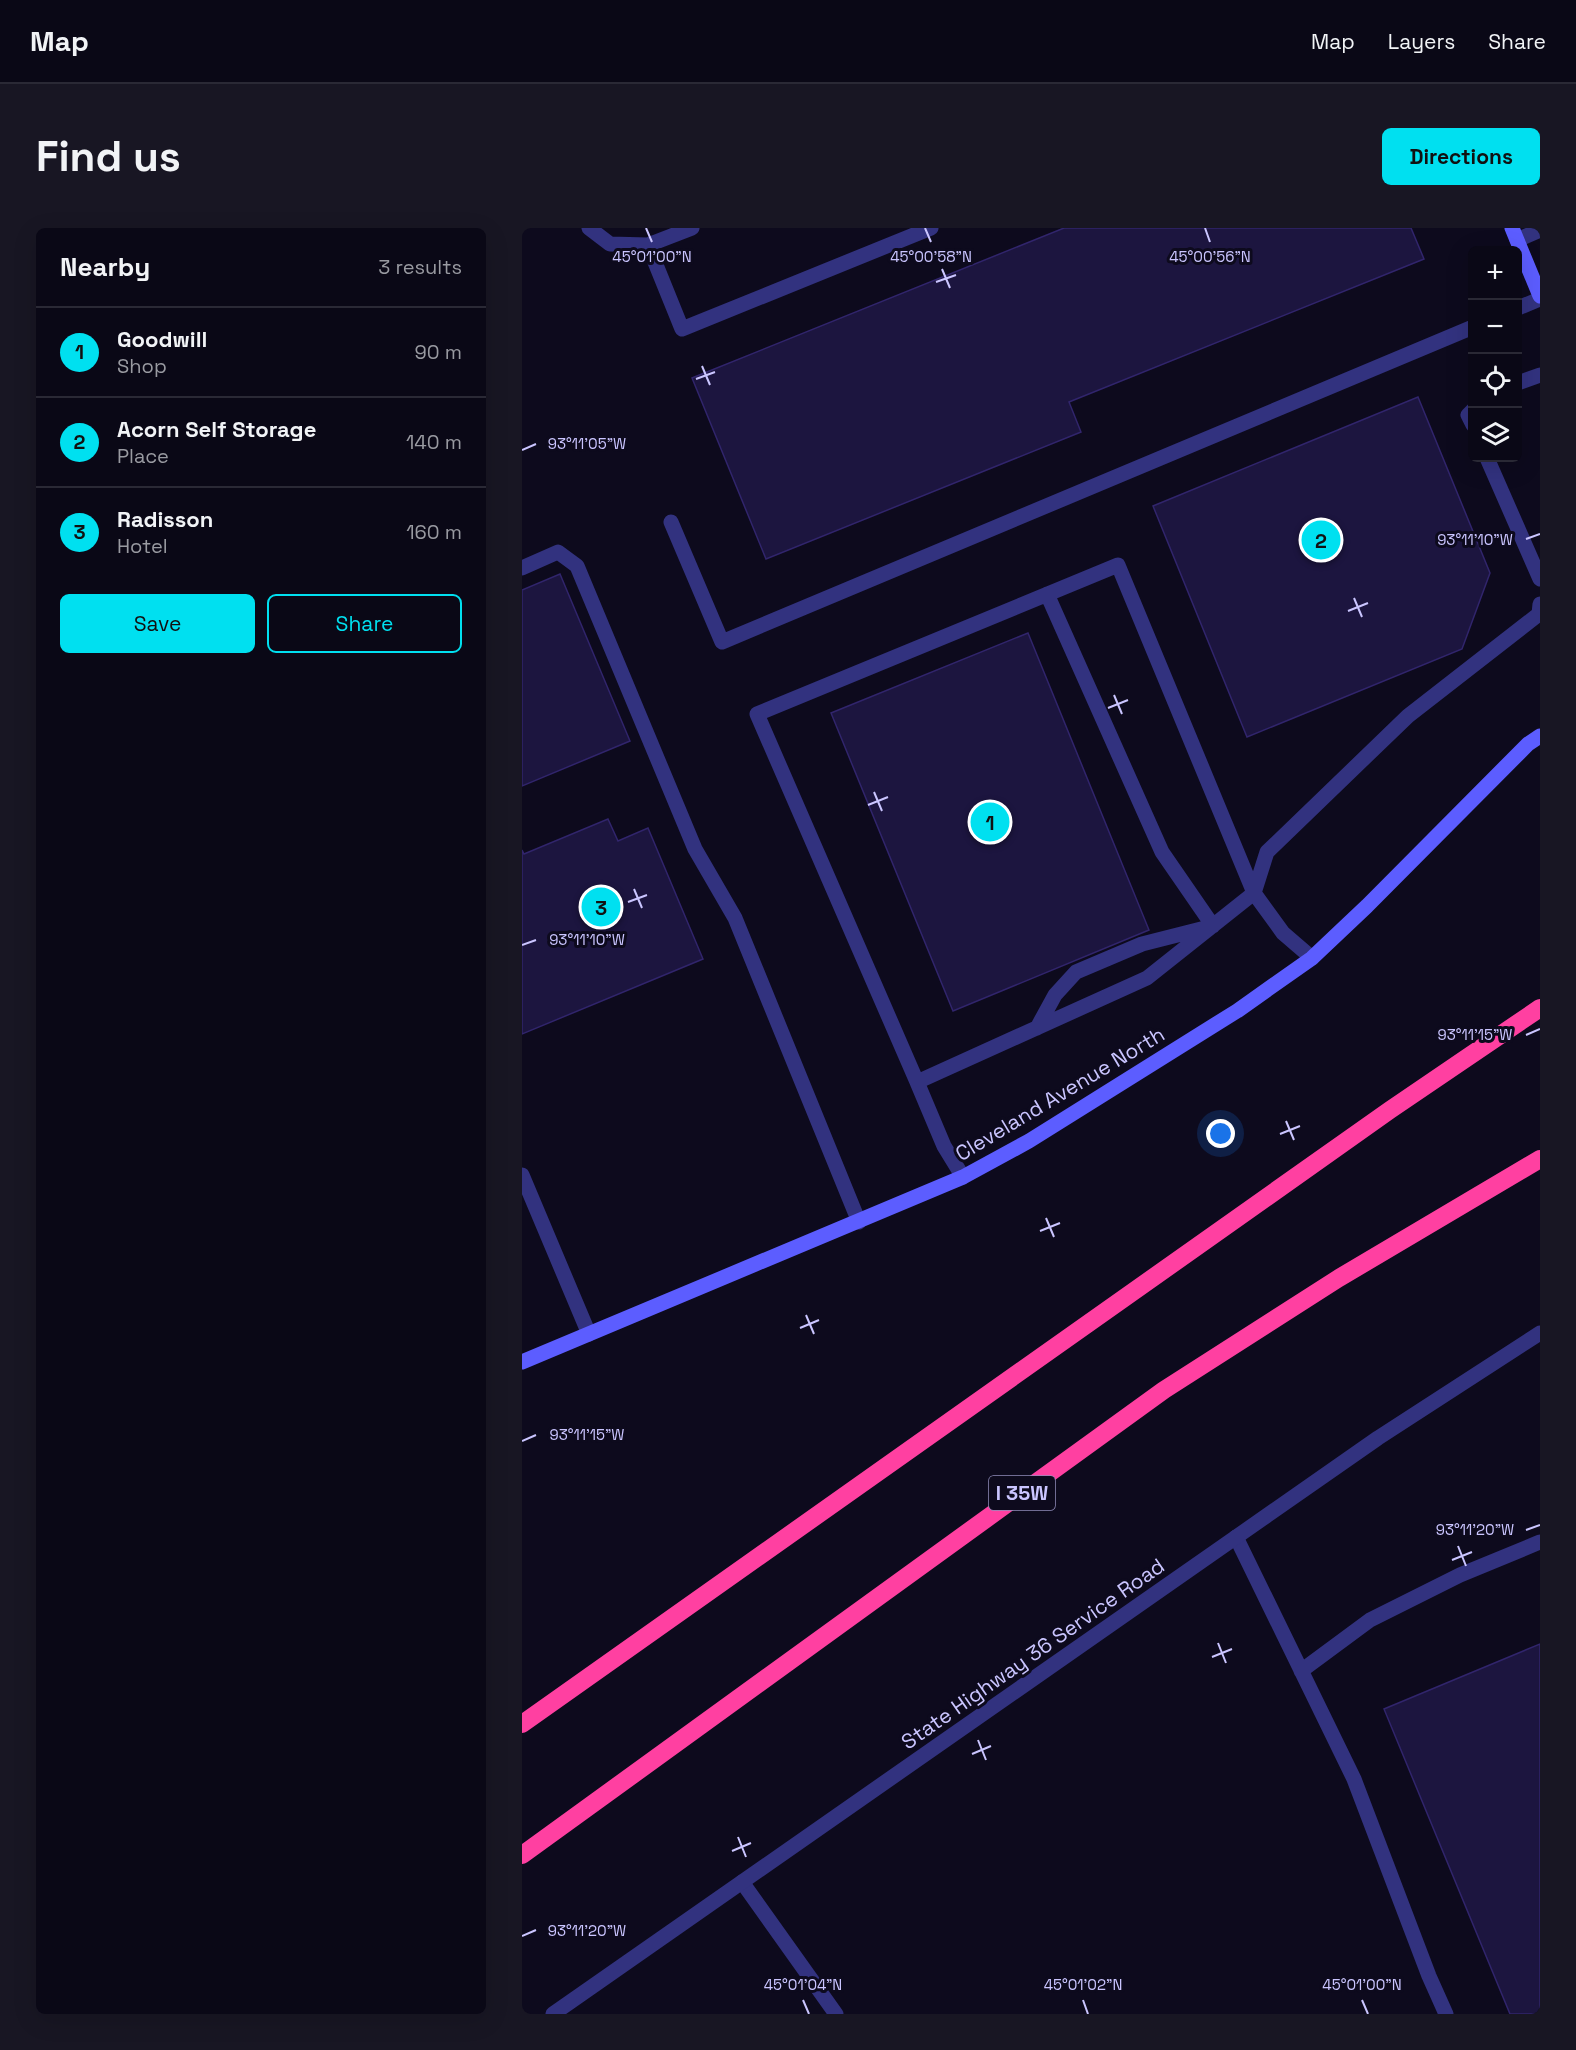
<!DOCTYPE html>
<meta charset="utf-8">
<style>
body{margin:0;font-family:"Space Grotesk",sans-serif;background:#181623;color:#f1f3f6}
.controls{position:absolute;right:18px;top:18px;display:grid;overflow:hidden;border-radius:9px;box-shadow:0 6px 24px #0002}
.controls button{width:54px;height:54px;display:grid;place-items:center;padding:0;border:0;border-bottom:2px solid #2a2935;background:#0a0816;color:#f1f3f6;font:30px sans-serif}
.you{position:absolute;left:699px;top:906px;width:21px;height:21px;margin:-15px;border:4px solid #fff;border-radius:50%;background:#1a73e8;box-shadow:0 0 0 9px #1a73e833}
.badge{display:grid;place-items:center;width:39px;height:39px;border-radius:50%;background:#00e0f0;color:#111;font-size:20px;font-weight:700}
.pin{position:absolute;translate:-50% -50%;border:3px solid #fff;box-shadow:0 2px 6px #0006}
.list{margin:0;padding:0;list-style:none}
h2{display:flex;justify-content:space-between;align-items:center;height:78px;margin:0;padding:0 24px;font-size:26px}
h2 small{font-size:20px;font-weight:400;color:#999aa1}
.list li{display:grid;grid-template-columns:39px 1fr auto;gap:18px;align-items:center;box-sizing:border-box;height:90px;padding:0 24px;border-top:2px solid #2a2935}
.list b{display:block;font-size:22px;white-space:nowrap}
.list p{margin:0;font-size:20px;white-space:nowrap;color:#999aa1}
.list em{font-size:20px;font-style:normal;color:#999aa1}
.actions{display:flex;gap:12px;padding:18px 24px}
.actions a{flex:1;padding:14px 0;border:2px solid #00e0f0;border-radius:9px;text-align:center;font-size:21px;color:#00e0f0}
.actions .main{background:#00e0f0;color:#111}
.icon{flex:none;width:33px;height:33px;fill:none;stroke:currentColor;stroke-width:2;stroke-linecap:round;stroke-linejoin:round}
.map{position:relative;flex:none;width:1018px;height:1786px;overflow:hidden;border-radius:9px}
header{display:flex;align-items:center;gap:36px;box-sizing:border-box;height:84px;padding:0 30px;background:#0a0816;border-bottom:2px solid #2a2935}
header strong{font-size:28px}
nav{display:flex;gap:33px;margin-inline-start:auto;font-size:21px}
.intro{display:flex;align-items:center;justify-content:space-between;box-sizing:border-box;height:144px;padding:0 36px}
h1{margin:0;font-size:42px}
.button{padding:15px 27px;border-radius:9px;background:#00e0f0;color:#111;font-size:21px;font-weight:700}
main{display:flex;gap:36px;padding:0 36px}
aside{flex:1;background:#0a0816;border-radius:9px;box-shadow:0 6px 24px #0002}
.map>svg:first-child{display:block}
.building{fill:#1c153f;stroke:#31256c;stroke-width:1.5}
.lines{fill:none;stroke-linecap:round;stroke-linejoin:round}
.lane{stroke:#32327f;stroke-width:15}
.street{stroke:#32327f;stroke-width:15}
.secondary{stroke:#5c5dff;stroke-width:15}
.highway{stroke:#ff40a1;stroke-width:18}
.ticks{fill:none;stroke:#cac5ff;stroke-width:2}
.labels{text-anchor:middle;stroke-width:6;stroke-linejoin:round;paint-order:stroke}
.shield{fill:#0d0a1d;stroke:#918dbb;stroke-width:1.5}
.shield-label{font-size:20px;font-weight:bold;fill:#cac5ff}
.street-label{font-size:21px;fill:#cac5ff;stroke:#0d0a1d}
.ticks-label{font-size:15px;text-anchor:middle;fill:#cac5ff;stroke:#0d0a1d;stroke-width:6;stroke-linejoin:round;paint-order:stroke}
</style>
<header>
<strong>Map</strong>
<nav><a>Map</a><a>Layers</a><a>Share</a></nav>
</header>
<div class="intro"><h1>Find us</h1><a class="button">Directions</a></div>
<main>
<aside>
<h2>Nearby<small>3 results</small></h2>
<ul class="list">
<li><span class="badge">1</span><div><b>Goodwill</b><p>Shop</p></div><em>90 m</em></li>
<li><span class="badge">2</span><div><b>Acorn Self Storage</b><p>Place</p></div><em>140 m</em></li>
<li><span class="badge">3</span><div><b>Radisson</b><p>Hotel</p></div><em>160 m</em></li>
</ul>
<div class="actions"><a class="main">Save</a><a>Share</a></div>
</aside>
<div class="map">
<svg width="1018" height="1786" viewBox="0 0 1018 1786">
<rect width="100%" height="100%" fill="#0d0a1d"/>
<path class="building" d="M542,0H889L902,31L547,174L559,204L244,331L170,150Z
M896,169L968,345L940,421L725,509L631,278Z
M38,346L108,513L0,558V362Z
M506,405L627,702L431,783L309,485Z
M86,591L96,613L126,600L181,731L0,806V622L2,626Z
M1018,1416V1786H988L862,1481Z"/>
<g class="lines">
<path class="lane" d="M67,0L88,16L126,17
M170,0L126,17L160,101L409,0
M995,12L1018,2
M996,80L1018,71
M996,155L1018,147
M951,182L946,187L951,197
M965,230L1018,351
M149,294L200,414L951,99
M0,340L36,324L55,338L173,621L213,690L337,994
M515,800L533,767L554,744L620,716L691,698L640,624L525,366
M395,854L235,486L596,337L732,665L761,705L790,730
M0,947L67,1106
M441,949L422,918L395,854L625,750L732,665L745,624L886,488L1017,386L1018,376
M714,1309L832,1551L907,1748L924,1786
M779,1443L848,1392L938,1347L1018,1314
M220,1654L314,1786"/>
<path class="street" d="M31,1786L856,1210L1018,1105"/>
<path class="secondary" d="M990,0L1018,68
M0,1134L441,949L507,913L715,783L790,730L845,678L1006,516L1018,508"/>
<path class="highway" d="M0,1496L868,882L1018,780
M0,1627L642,1162L817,1050L1018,931"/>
</g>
<path class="ticks" d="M124,0L130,14M403,0L409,14M683,0L688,14M420,41L428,60M414,54L434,47M180,138L188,157M174,151L193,144M0,222L14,216M1004,311L1018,306M832,370L840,389M826,383L846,375M592,467L600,486M586,480L606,472M352,564L360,583M346,577L366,569M112,661L120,680M106,674L125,667M0,717L14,712M1004,807L1018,801M764,893L772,912M758,906L778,898M524,990L532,1009M518,1003L538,995M284,1087L292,1106M278,1100L297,1092M0,1213L14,1207M1004,1302L1018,1297M936,1318L944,1338M930,1332L950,1324M696,1415L704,1435M690,1429L710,1421M456,1512L464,1532M450,1526L469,1518M216,1609L224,1629M210,1623L229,1615M0,1708L14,1702M281,1772L287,1786M561,1772L566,1786M840,1772L846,1786"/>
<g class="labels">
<rect class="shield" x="467" y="1248" width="66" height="34" rx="4.5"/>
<g class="shield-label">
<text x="500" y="1272">I 35W</text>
</g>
<g class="street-label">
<text transform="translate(538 866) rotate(-31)" y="7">Cleveland Avenue North</text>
<text transform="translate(511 1426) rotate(-35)" y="7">State Highway 36 Service Road</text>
</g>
</g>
<g class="ticks-label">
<text x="130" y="34">45°01'00"N</text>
<text x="409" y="34">45°00'58"N</text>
<text x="688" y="34">45°00'56"N</text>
<text x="65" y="221">93°11'05"W</text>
<text x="953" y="317">93°11'10"W</text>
<text x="65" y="717">93°11'10"W</text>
<text x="953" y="812">93°11'15"W</text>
<text x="65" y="1212">93°11'15"W</text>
<text x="953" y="1307">93°11'20"W</text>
<text x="65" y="1708">93°11'20"W</text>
<text x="281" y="1762">45°01'04"N</text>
<text x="561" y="1762">45°01'02"N</text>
<text x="840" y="1762">45°01'00"N</text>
</g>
</svg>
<div class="controls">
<button>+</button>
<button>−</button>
<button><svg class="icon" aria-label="locate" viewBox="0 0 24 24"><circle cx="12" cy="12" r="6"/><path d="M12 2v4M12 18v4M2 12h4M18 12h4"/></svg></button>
<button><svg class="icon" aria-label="layers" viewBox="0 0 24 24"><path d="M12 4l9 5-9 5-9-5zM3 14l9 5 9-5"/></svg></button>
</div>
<div class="you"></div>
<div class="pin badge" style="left:468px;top:594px">1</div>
<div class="pin badge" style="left:799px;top:312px">2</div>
<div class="pin badge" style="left:79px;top:679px">3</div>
</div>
</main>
